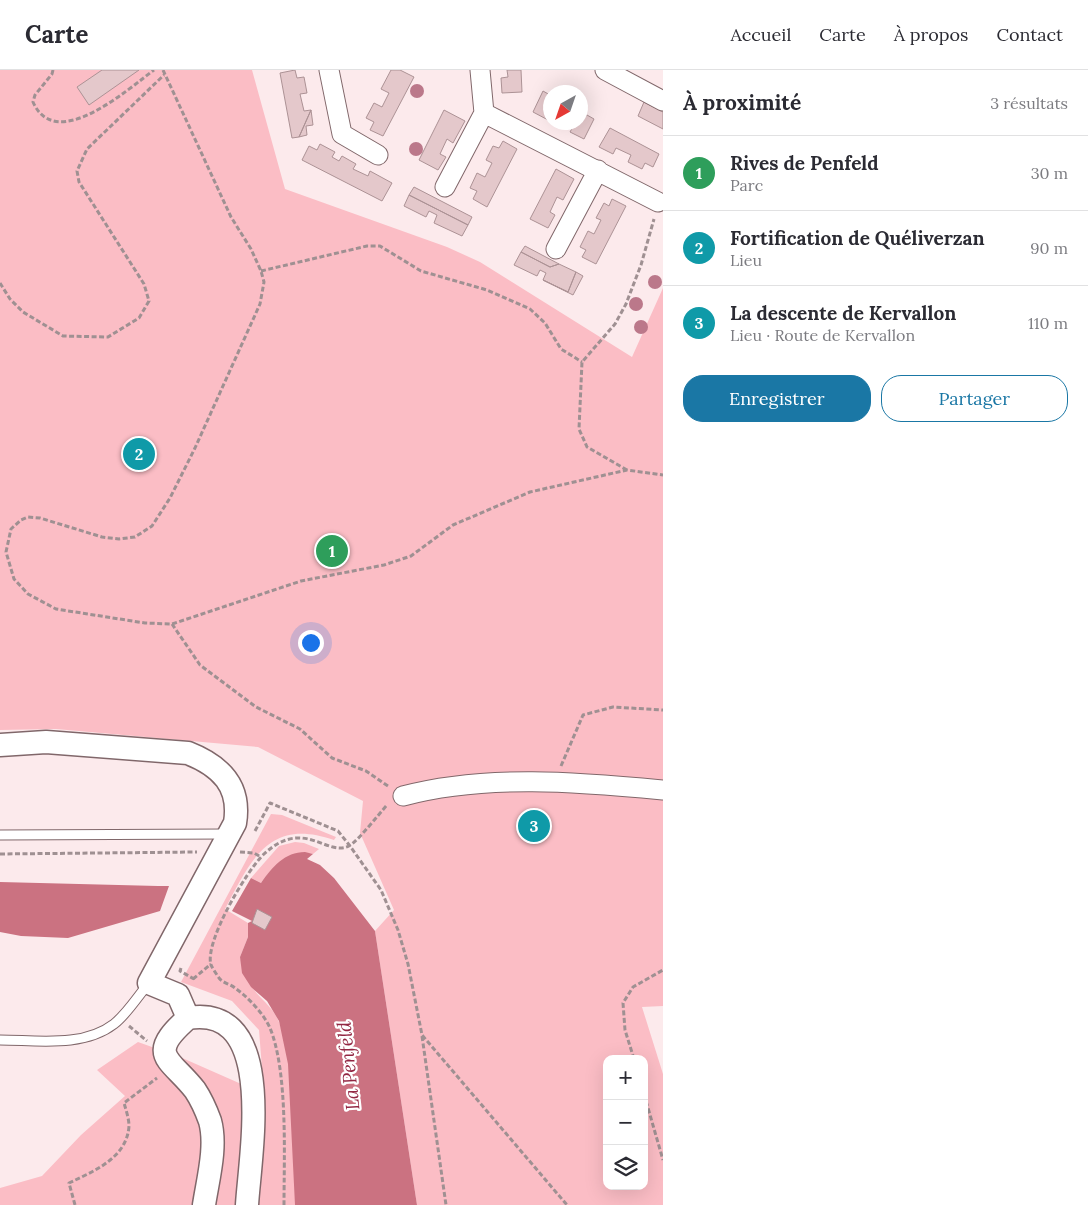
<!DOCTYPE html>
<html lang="fr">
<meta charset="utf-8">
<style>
body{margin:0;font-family:Lora,serif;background:#f7f7f7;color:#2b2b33}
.controls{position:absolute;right:15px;bottom:15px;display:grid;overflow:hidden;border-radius:10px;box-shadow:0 5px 20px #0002}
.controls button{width:45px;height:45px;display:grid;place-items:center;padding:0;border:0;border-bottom:1px solid #e1e1e2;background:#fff;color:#2b2b33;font:25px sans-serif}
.compass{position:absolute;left:543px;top:15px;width:45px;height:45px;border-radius:50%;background:#fff;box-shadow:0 5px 20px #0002;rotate:220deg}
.you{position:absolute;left:310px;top:572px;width:18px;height:18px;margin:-12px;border:4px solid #fff;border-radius:50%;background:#1a73e8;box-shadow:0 0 0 8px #1a73e833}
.badge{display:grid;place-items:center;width:32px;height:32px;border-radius:50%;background:#1a77a5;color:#fff;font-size:16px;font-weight:700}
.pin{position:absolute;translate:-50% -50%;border:2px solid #fff;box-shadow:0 1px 5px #0006}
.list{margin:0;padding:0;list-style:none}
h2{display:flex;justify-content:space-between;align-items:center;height:65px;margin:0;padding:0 20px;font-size:21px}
h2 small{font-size:16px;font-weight:400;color:#7c7c81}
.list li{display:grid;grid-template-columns:32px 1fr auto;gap:15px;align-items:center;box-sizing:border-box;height:75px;padding:0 20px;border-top:1px solid #e1e1e2}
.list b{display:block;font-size:19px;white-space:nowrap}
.list p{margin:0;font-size:16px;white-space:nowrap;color:#7c7c81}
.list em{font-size:16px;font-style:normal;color:#7c7c81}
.actions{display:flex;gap:10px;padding:15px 20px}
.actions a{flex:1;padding:11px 0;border:1px solid #1a77a5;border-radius:20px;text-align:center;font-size:18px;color:#1a77a5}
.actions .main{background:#1a77a5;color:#fff}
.icon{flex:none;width:28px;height:28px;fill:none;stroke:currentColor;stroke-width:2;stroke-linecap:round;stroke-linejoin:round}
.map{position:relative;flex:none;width:663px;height:1135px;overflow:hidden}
header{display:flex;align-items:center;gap:30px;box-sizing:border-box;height:70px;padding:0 25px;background:#fff;border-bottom:1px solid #e1e1e2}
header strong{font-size:24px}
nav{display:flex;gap:28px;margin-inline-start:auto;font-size:18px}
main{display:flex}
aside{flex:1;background:#fff}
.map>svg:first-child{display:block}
.green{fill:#fbbdc5;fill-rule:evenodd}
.water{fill:#cb7281}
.building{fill:#e4c8cb;stroke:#ac9295}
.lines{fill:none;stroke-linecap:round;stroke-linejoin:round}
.service-casing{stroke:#80676a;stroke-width:11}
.minor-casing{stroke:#80676a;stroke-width:21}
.tertiary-casing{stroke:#80676a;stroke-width:25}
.path{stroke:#9f9092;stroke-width:3;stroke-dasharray:5 2.5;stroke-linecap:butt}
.service{stroke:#fff;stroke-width:9}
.minor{stroke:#fff;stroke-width:19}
.tertiary{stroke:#fff;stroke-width:22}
.tree{fill:#bb788a}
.labels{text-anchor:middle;stroke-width:4.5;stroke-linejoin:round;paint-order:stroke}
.water-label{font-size:19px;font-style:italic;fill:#922743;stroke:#fff}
</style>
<header>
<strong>Carte</strong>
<nav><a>Accueil</a><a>Carte</a><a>À propos</a><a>Contact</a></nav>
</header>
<main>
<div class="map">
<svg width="663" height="1135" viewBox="0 0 663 1135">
<rect width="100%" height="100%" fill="#fceaec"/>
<path class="green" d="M0,0H252L285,119L447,177L480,192L632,287L663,218V936L642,937L663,1004V1135H417L375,861L394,840L360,763L363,731L258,677L56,659L0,660ZM607,989H644V1116H607Z
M271,744L282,745L336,767L334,770C269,747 251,790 225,839L248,853V867L240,887C243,896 246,907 251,915C258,928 273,936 279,952C296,997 296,1085 295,1135H0V1118L42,1106L81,1065L125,1026L97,1000L138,972L180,987L264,1024L259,960L232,931L181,912Z
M295,772L304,773L319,779L313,784C291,779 273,796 261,813L251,808L279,776Z"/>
<path class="water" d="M305,782L313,784L307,789L320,795L334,808L375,861L417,1135H295L288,994L279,951L267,931L251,917L242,903L240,887L248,867V853L252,851L232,841L251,808L261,813C272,797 285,782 305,782Z
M0,812L158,816H169L160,841L68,868L21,866L0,862Z"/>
<path class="building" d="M102,0H139L89,35L77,17Z
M295,0L297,8L304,7L307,23L300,24L304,41L311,40L299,67L292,68L280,3Z
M391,0H400L414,7L383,66L370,60L374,52L366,48L374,33L382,37L389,23L381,19Z
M507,0H521L522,22L502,23L501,8L508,7Z
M543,21L550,25V51L533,42Z
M644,32L663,42V59L638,46Z
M311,40L313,55L306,56L307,65L299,67Z
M444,40L465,51L453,73L447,69L440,84L446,87L438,100L419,90Z
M580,41L594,49L584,69L570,62L574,55L570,52H580Z
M610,58L659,84L653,97L645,93L642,99L628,92L631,85L616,78L613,84L599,77Z
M503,71L517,79L487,137L473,129L477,121L470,118L477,103L485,107L492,93L486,90L493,76L499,78Z
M320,74L335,82L332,87L339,91L342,86L356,94L353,99L368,106L370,101L392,113L382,131L302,90L309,76L317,80Z
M556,99L574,109L563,130L557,127L550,142L555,145L548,158L530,149Z
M414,117L472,147L468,155L409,125Z
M409,125L468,155L462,166L434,153L437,145L429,141L426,147L404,136Z
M612,129L626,136L596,194L582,187L586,180L580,177L588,161L594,164L601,150L596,148L604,133L609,136Z
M525,176L559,194L550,197L521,182Z
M521,182L550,197L559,194L576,202L568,222L543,210L546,203L540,200L537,206L514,195Z
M576,202L583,206L573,225L543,210L568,222Z
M525,748L545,750L543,766L524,762Z
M257,839L272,847L265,860L252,853Z"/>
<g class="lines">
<g class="service-casing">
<path id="service" d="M0,765L227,764
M0,970C36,970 83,978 114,954C127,944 138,926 149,913"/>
</g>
<g class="minor-casing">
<path id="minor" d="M329,0L342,64L378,85
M480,0L484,43L658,132
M605,0L663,31
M445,117L484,43
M556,179L598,100
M403,726C486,704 578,712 663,720"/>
</g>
<g class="tertiary-casing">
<path id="tertiary" d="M0,675L46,672L188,683C221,696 241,716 235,753L149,913L178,925L188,948
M188,948C278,933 250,1084 247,1135
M188,948C145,986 170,988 195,1020C201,1029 206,1040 210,1051C217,1076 208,1109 204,1135"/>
</g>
<path class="path" d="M53,0L52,4L35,25L33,32C56,84 128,19 154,0
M163,0L231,147L251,179L261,201L264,212L260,234L195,378L170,428L152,456L135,467L119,469L102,467L40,448L28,447L21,450L11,459L6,482L14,509L28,524L56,539L145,553L172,554L301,511L384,495L411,486L453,455L530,422L627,400L663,405
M261,201L367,176H380L421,201L487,220L530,239L545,253L561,279L582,292
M0,213L10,229L23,242L63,266L108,267L139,248L149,231L144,214L79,112L77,101L87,79L164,5
M627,400L587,377L579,359L582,292L615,254L626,234L641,195L654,149
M172,554L200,595L256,637L300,659L332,688L366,701L388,716
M561,696L583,645L613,637L663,640
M255,761L270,733L338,761L350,776L381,820L398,860L408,894L422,965L567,1135
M240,782L254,783L261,787
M0,784L197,782
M181,898L180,901L194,909
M193,909L211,894
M129,956L147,971
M422,966L446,1135
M634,989L625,960L623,933L633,917L663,900
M644,1024L663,1090
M75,1135L69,1113C94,1101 127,1088 129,1056C129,1049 126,1040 124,1033L157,1008
M284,1135C284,1086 288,1002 270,958C264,944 247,926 235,918C230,914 223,913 219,908C217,905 213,899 211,895C204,872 247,800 264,784C304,747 326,787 349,776C357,772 379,744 387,735"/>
<use href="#service" class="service"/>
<use href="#minor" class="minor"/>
<use href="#tertiary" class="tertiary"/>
</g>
<g class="tree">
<circle cx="417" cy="21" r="7"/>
<circle cx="416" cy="79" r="7"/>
<circle cx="655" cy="212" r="7"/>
<circle cx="636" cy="234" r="7"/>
<circle cx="641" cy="257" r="7"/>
</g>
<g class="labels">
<g class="water-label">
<text transform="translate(348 996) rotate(-96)" y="7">La Penfeld</text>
</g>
</g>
</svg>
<div class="controls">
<button>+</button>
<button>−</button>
<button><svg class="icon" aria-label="layers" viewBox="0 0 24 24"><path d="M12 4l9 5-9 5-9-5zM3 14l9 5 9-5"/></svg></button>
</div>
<svg class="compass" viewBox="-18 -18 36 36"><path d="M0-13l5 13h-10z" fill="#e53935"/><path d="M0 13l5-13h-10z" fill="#7c7c81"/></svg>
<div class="you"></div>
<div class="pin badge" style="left:332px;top:481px;background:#2e9e5b">1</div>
<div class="pin badge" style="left:139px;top:384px;background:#0f9aa8">2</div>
<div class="pin badge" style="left:534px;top:756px;background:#0f9aa8">3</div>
</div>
<aside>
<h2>À proximité<small>3 résultats</small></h2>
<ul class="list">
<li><span class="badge" style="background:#2e9e5b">1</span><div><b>Rives de Penfeld</b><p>Parc</p></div><em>30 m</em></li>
<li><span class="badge" style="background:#0f9aa8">2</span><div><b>Fortification de Quéliverzan</b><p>Lieu</p></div><em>90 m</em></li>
<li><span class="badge" style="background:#0f9aa8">3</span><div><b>La descente de Kervallon</b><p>Lieu · Route de Kervallon</p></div><em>110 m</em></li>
</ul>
<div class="actions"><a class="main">Enregistrer</a><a>Partager</a></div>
</aside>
</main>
